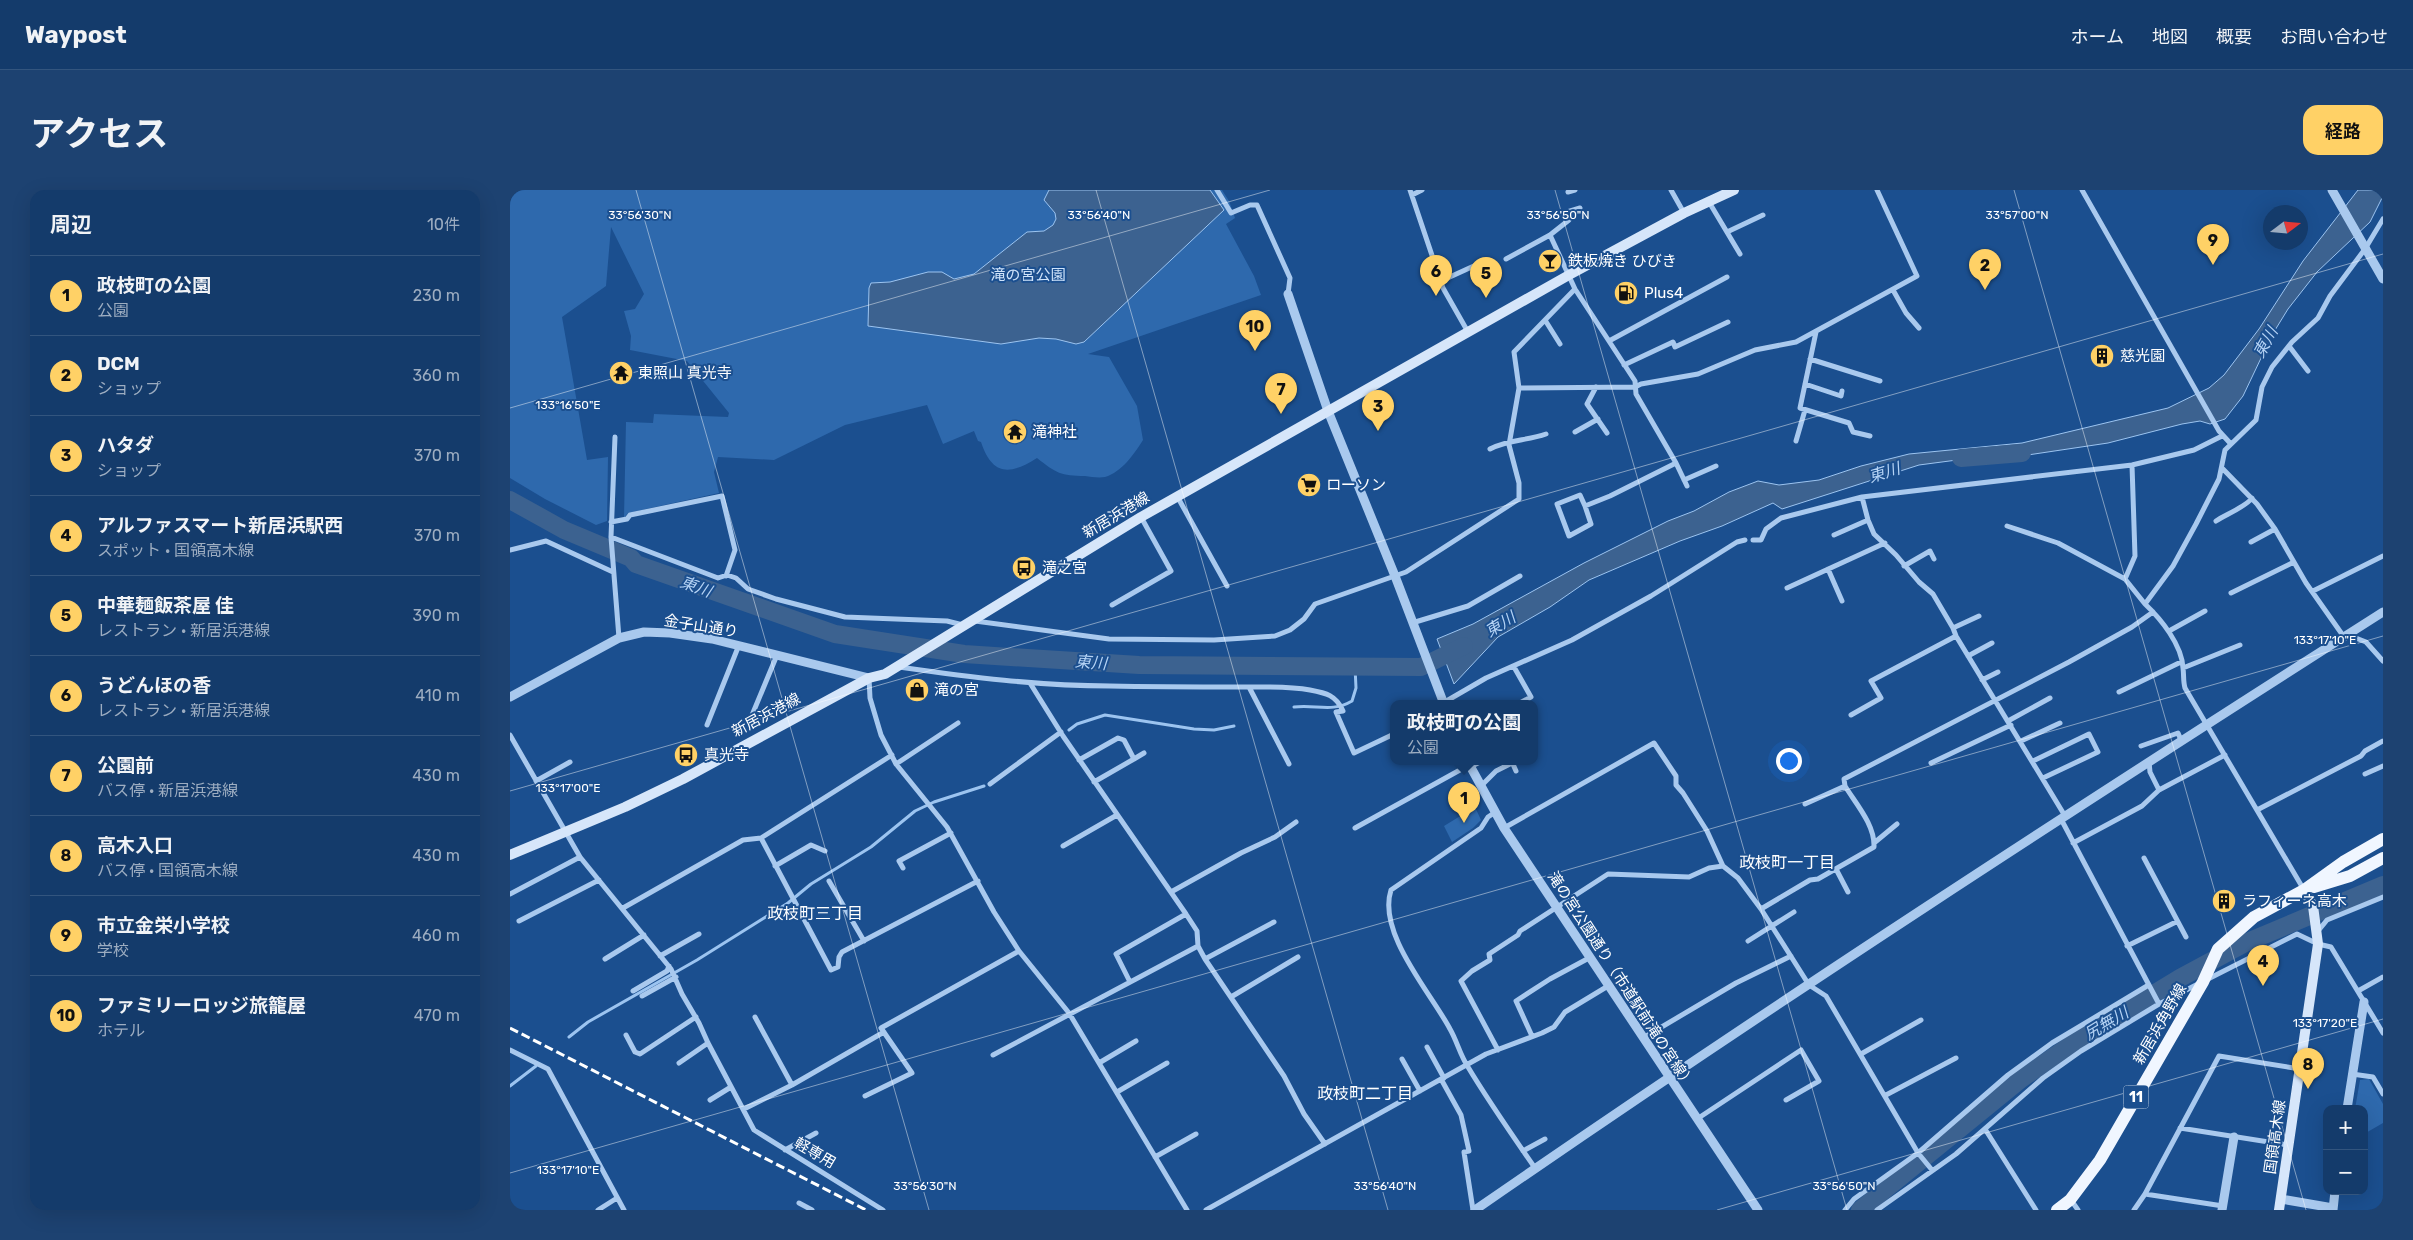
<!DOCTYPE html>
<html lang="ja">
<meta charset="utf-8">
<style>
body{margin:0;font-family:Rubik,"Noto Sans JP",sans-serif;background:#1d4271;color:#f1f3f6}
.controls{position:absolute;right:15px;bottom:15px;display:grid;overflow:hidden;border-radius:10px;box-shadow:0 5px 20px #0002}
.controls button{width:45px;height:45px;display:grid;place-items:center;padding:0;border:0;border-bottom:1px solid #33557e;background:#143b6b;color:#f1f3f6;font:25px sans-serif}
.compass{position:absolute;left:1753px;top:15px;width:45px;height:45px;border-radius:50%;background:#143b6b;box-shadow:0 5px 20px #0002;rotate:74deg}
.you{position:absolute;left:1278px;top:570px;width:18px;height:18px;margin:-12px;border:4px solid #fff;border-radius:50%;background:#1a73e8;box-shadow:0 0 0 8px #1a73e833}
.badge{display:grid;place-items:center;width:32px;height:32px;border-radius:50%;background:#ffd166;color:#111;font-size:16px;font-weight:700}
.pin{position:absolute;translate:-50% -41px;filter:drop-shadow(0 1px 2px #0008)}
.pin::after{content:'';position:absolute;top:26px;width:18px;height:15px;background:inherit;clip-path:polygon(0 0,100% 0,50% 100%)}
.popup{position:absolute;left:880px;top:510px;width:148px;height:65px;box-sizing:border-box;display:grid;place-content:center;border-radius:10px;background:#143b6b;filter:drop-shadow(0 1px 4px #0005);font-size:16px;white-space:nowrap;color:#9dadc1}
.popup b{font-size:19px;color:#f1f3f6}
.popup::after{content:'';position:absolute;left:50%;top:100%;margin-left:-10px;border:10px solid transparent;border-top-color:#143b6b}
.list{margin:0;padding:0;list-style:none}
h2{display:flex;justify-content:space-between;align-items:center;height:65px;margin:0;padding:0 20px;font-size:21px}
h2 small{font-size:16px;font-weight:400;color:#9dadc1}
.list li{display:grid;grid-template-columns:32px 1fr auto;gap:15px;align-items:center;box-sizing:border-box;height:80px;padding:0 20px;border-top:1px solid #33557e}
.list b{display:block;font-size:19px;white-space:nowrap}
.list p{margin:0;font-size:16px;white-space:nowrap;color:#9dadc1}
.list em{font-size:16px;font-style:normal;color:#9dadc1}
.map{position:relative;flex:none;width:1873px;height:1020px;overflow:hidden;border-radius:15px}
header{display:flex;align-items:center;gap:30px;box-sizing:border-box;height:70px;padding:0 25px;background:#143b6b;border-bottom:1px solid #33557e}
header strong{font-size:24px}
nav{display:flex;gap:28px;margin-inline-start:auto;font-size:18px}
.intro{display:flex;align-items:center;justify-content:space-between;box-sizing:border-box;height:120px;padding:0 30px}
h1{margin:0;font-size:35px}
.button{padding:12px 22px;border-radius:15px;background:#ffd166;color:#111;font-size:18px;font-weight:700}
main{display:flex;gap:30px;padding:0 30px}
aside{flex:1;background:#143b6b;border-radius:15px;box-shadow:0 5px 20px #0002}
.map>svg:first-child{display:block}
.green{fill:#2e69ad}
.water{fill:#3c6290;stroke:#9cc4f0}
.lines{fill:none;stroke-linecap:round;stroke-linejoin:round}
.stream{stroke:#9cc4f0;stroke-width:3}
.river{stroke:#3c6290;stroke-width:18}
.minor{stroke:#a9c9ee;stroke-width:5}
.tertiary{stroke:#a9c9ee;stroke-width:9}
.secondary{stroke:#d6e6fa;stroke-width:10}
.primary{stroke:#f0f6ff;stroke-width:12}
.rail{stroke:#fff;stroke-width:3;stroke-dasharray:9 4;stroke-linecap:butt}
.ticks{fill:none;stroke:#fff;stroke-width:1;stroke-opacity:0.45}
.labels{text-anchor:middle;stroke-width:4;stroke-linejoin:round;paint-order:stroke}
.shield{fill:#1b4f8f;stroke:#bbcadd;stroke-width:1}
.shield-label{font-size:14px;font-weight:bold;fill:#fff}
.poi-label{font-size:15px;fill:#fff;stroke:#1b4f8f;text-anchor:start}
.park-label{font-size:15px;fill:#cfe3fa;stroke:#1b4f8f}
.street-label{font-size:15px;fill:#fff;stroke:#1b4f8f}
.water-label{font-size:16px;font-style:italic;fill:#b5d3f5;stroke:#1b4f8f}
.neighbourhood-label{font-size:16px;fill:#fff;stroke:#1b4f8f}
.ticks-label{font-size:12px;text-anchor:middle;fill:#fff;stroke:#1b4f8f;stroke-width:4;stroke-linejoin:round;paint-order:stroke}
</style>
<header>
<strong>Waypost</strong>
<nav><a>ホーム</a><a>地図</a><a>概要</a><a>お問い合わせ</a></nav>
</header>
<div class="intro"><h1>アクセス</h1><a class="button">経路</a></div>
<main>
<aside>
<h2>周辺<small>10件</small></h2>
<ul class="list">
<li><span class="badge">1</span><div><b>政枝町の公園</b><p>公園</p></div><em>230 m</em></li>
<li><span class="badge">2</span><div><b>DCM</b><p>ショップ</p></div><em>360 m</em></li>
<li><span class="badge">3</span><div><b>ハタダ</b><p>ショップ</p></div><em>370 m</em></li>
<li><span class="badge">4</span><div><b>アルファスマート新居浜駅西</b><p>スポット · 国領高木線</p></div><em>370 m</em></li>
<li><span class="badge">5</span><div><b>中華麺飯茶屋 佳</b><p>レストラン · 新居浜港線</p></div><em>390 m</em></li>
<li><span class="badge">6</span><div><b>うどんほの香</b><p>レストラン · 新居浜港線</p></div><em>410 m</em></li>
<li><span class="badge">7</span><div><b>公園前</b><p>バス停 · 新居浜港線</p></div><em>430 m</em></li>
<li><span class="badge">8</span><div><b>高木入口</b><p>バス停 · 国領高木線</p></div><em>430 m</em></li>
<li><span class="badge">9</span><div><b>市立金栄小学校</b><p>学校</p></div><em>460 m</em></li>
<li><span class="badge">10</span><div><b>ファミリーロッジ旅籠屋</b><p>ホテル</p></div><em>470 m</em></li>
</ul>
</aside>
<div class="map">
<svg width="1873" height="1020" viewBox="0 0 1873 1020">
<rect width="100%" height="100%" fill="#1b4f8f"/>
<path class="green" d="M0,0H712L719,11L725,28L716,34L744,86L751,105L578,164L599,167L627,216L633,250C624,264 612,282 595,287C589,288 581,287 575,286C551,286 546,283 527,268C499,286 482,285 471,252L468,251L464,241L433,254L417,215L335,235L264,270L208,267L204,282L209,303L118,323L114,328L116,232L143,233L144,224L218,227L219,223L177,171L120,160L121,146L114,121L125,119L134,104L101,37L96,96L52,127L77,270L98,267L97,331L86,335L35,309L0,288Z
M965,617L971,630L963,638L942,652L934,636Z
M1859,889L1873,914V933L1854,944V919H1845L1850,890Z"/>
<path class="water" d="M539,0H700L714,20L574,152L566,154L546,149L529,148L491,154L358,136L359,98L361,93L380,92L418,82H432L444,89L464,84L517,42L534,41L543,35L546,29L545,23L534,10Z
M1848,0H1873V6L1860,32L1807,82L1778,119L1762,145L1733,206L1715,229L1700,234L1690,231L1672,234L1598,253L1511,266L1485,265L1409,275L1272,319L1263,313L1212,336L1170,351L1079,390L1040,417L988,447L944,494L927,449L963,434L1074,373L1158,331L1184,321L1219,302L1248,291L1269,295L1309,290L1351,276L1399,264L1512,253L1658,218L1699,198L1714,185L1749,139L1793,71Z
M1873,688V701L1823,721L1827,710Z"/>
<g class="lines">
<path class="stream" d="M784,517C805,514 822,523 842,511L846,498L845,477
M559,540L567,534L595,525L684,539L704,540L724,536
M59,847L78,832L187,770L278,713L301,694L361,657L405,621L424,612L474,596
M0,896L26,876"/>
<path class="river" d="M1451,268L1512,263
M0,310L54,340L121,368L126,374L325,444L454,464L629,475L911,477L954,456
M1350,1020L1511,889L1568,850L1670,788L1735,753L1873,695"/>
<path class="minor" d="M707,0L721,23L740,15H747L780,88L778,104
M900,0L933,98L958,142
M1161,0L1174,23
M1572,0L1709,241L1720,253
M1058,2L1065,0
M902,5L912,0
M1199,12L1230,64
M1070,18L1057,22L1059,30L1040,45L1065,99L1125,191L1126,204L1166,273L1100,306L1075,316L1070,305L1047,314L1059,346L1081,334L1075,316
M1217,42L1253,25
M996,69L1040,45
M931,91L977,70
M1383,100L1396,123L1409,138
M1035,130L1050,154
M1306,142L1290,218L1339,233L1343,242L1360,246
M1099,151L1217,87
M1779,156L1798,181
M1300,169L1370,191
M1114,175L1163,152L1165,157L1218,132
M1295,194L1331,206L1332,201
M1086,197L1077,214L1097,243
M1009,198L1125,197L1131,194L1188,184L1245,160L1286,152L1407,86L1367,0
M1065,242L1088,229
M105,247L101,347L109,448
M1286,251L1295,220
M980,259C998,249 1017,251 1036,244
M1166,273L1177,296
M1712,278L1747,314L1765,339L1796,393L1834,447
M1174,290L1206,276
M667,306L717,396
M1352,307L1622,275L1684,260L1712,246
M1706,331C1715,325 1737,316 1742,308
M101,332L117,329L120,325L212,306L225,360L216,386
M1497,336L1548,353L1615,389L1625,366L1622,275
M1324,345L1358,330
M101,347L208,388L217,385L226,388L238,399L266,409L335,427L437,431L453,435
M1243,350H1251L1256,339L1271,328L1352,307L1358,330L1364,344L1386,365L1409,392L1423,404L1443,438L1446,446L1555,626
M1741,352L1765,339
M0,360L36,351L103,382
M1394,376L1420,361L1424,369
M1318,379L1332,411
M1615,389L1635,414
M1277,398L1375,353
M1803,401L1873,366
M1721,403L1784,372
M602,415L661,381L631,327
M465,431L599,449L704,450L765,446L780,440L794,429L805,414L896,382L1009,309V293L999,255L1009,198L1004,162L1065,99
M902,433L958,416L1010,386
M1443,438L1469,426
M1659,441L1695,421
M1838,445L1856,452L1873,471
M1458,466L1482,453
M389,477C459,487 529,496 600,496C645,497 691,497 736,497C757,497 779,496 800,500C816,503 826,505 833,521L826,522L844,563L884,544
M1004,477L1021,507L1008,514
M1673,478L1730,455
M359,488L360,508L371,545L386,574L437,637L484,722L509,761L559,823L677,1020
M1472,490L1488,482
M520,493L553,546L676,724L687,741L688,756L695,769L774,886L794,924L815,954
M739,497L779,574
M1609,502L1671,472
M933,513L976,488L1062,450L1141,406L1227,352L1235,350
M1341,525L1371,508L1361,491L1446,446
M240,530L267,465
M1498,531L1540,508
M197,535L229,455
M0,545L70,667L161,779L172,804L189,833L198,853L244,940L373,1020
M1511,551L1550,533
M1631,556L1668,543L1671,550
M624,569L634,563
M569,570L608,548L614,550L624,569L584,592
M1523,571L1579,544L1588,562L1533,588
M1002,572L1006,581
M1639,572L1640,582L1649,600L1715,565
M1421,573L1501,535
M386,574L448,533
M960,577L970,572
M1855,584L1873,576
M26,591L60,572
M480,594L551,542
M971,596L986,581L1002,573
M1295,614L1335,596
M1747,620L1851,566L1855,561L1873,551
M984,623L978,627L971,638L881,700C867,743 921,803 940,839C947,851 950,865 958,877C979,912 1002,945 1025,978
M1551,629L1649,814
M845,638L959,575
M994,638L1144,553L1166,586V595L1173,603L1197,641L1213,676L1228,688L1251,719
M251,648L382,565
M1364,653L1387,634
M1563,653L1632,616L1649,600
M553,656L607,625
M1634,668L1676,747
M265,676L301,655L315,661
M393,678L389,671L441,643
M1326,679L1338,702
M319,691L354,751
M1794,700L1675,498C1673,491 1674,485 1673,478C1672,455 1651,429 1635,414L1663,376L1686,334L1709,289L1715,260L1746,230L1752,197L1762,177L1782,152L1808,128L1820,106L1855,59L1873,29
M661,702L731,663L765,647L786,632
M0,704L70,667
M113,718L233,650L251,648L321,780L328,777L329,767L332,762L468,691
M9,731L89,690
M1808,741L1817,730L1873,707
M1238,751L1284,722
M1617,756L1666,732
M150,766L189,744
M95,769L134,745
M695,769L764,732
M1698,789L1787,744L1808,754L1821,757L1873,843
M620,792L606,764L676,724
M123,801L157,781L159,776
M1848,801L1873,787
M132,806L166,787
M721,807L788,767
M245,827L282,895
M116,845L125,862L130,864L186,827
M1022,846L1006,811L1040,789L1079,768
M1133,848L1226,793L1281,766
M917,857L934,888
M0,860L38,879L114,1020
M988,860L951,791L962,781L980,770L979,764L1008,745L1010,741L1098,684L1179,687L1199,678L1213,676
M1351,864L1411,830
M483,865L688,756
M892,869L910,901
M169,873L198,853
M589,873L626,851
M1842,884L1863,887L1873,904
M931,889L951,925L959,961L954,962L963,1020
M607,902L657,873
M1376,905L1446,868
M355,906L402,883L371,838L509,761
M200,910L221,897
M234,919L282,895L374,842
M1187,929L1291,860L1309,891L1276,910
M1670,938L1778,955
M1475,939L1526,1020
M275,960L306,943
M1013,961L1035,949
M645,967L686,944
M1422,980L1408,963L1316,806L1299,795L1251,719L1300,690L1308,689L1364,657C1365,635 1346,614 1335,596L1334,589L1559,472L1622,437L1643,422
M1635,1004L1713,1016
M1561,1010L1568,1020
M289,1013L302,1020
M88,1020L107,1008
M696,1020L976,864L1032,843L1044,837L1055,822L1098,796
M1335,1020L1344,1009L1408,963L1498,885L1542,853L1637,796
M1367,1020L1446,964L1533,888L1571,861L1649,814L1688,794
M1624,1020L1635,1004L1709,866L1790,879"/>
<path class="tertiary" d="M1822,0L1873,89
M778,104L818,221L885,386L934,514
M0,507L109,448L134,442L160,443L202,449L359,488
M958,572L994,638L1248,1020
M1837,919L1854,812
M1771,1009L1823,1018
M965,1020C1263,814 1567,617 1873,422
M1712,1020L1724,947
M1823,1020L1825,1001"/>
<path class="secondary" d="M0,665L115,617L173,589L359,488L375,484L631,327L1059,85L1174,23L1224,0
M1769,1020L1808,754L1803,716L1794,700"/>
<path class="primary" d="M1804,697L1840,686L1873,668
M1547,1020L1560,1010L1590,970L1693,792L1708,759L1744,727L1794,700L1833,672L1873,649"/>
<path class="rail" d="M0,838L356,1020"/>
</g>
<path class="ticks" d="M126,0L419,1020M586,0L878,1020M1045,0L1337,1020M1504,0L1796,1020M0,218L760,0M0,601L1873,64M0,983L1873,446M1207,1020L1873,829"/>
<defs>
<g id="bar-disc" transform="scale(1.25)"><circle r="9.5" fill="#ffd166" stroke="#1b4f8f"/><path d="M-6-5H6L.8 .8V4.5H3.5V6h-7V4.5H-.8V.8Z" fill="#111"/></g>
<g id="fuel-disc" transform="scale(1.25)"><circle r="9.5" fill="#ffd166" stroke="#1b4f8f"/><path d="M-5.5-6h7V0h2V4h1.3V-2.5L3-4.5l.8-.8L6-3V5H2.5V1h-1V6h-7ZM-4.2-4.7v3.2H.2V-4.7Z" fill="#111"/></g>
<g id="building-disc" transform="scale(1.25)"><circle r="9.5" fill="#ffd166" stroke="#1b4f8f"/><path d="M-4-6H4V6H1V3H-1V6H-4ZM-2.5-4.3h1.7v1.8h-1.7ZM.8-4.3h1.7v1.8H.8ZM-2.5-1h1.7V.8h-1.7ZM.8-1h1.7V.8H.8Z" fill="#111"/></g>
<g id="temple-disc" transform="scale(1.25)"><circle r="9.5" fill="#ffd166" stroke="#1b4f8f"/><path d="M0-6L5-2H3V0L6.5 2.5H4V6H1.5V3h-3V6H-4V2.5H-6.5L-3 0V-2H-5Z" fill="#111"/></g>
<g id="supermarket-disc" transform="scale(1.25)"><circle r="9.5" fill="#ffd166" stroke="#1b4f8f"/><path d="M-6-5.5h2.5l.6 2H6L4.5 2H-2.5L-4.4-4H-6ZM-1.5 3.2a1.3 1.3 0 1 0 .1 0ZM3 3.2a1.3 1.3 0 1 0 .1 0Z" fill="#111"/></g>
<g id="bus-disc" transform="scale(1.25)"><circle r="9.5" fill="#ffd166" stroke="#1b4f8f"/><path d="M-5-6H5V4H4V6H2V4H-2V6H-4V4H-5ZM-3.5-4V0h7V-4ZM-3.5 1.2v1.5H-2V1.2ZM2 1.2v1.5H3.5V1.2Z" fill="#111"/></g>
<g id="shop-disc" transform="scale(1.25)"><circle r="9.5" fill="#ffd166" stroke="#1b4f8f"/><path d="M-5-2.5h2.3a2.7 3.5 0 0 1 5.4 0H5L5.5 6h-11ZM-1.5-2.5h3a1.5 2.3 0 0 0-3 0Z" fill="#111"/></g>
</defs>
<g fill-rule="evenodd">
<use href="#bar-disc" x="1040" y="71"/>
<use href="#fuel-disc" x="1116" y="103"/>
<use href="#building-disc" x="1592" y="166"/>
<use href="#temple-disc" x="111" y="183"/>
<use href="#temple-disc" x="505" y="242"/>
<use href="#supermarket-disc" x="799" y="295"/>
<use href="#bus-disc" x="514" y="378"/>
<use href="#shop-disc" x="407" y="500"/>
<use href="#bus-disc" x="176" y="565"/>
<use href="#building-disc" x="1714" y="711"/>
</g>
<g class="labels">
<rect class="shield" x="1613.5" y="895.5" width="25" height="23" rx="4"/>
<g class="shield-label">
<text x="1626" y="912">11</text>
</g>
<g class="poi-label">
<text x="1058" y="76">鉄板焼き ひびき</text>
<text x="1134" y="108">Plus4</text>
<text x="1610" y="171">慈光園</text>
<text x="128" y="188">東照山 真光寺</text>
<text x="522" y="247">滝神社</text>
<text x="816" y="300">ローソン</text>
<text x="532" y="383">滝之宮</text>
<text x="424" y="505">滝の宮</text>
<text x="194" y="570">真光寺</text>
<text x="1732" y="716">ラフィーネ高木</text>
</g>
<g class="park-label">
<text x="518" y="90">滝の宮公園</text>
</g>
<g class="street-label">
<text transform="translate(606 325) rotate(-31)" y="5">新居浜港線</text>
<text transform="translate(191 436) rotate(9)" y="5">金子山通り</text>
<text transform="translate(256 525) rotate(-28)" y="5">新居浜港線</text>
<text transform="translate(1111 790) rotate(57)" y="5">滝の宮公園通り（市道駅前滝の宮線）</text>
<text transform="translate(1650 834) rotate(-60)" y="5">新居浜角野線</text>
<text transform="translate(1765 947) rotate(-82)" y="5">国領高木線</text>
<text transform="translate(305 963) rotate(30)" y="5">軽専用</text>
</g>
<g class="water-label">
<text transform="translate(1755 152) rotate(-61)" y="6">東川</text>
<text transform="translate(1374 282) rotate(-17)" y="6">東川</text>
<text transform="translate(186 396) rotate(20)" y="6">東川</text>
<text transform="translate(990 434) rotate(-32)" y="6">東川</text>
<text transform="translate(581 472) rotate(4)" y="6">東川</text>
<text transform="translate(1596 833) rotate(-31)" y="6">尻無川</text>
</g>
<g class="neighbourhood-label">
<text x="1277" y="678">政枝町一丁目</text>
<text x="305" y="729">政枝町三丁目</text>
<text x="855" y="909">政枝町二丁目</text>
</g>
</g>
<g class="ticks-label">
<text x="130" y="29">33°56'30"N</text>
<text x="589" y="29">33°56'40"N</text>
<text x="1048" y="29">33°56'50"N</text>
<text x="1507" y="29">33°57'00"N</text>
<text x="58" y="219">133°16'50"E</text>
<text x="1815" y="454">133°17'10"E</text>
<text x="58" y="602">133°17'00"E</text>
<text x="1815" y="837">133°17'20"E</text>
<text x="58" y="984">133°17'10"E</text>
<text x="415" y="1000">33°56'30"N</text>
<text x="875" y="1000">33°56'40"N</text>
<text x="1334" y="1000">33°56'50"N</text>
</g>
</svg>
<div class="controls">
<button>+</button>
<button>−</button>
</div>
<svg class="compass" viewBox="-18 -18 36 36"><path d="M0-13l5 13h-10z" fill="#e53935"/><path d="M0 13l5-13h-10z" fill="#9dadc1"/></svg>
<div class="you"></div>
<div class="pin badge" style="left:954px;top:633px">1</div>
<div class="popup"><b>政枝町の公園</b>公園</div>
<div class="pin badge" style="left:1475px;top:100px">2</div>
<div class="pin badge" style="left:868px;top:241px">3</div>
<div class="pin badge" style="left:1753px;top:796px">4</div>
<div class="pin badge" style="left:976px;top:108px">5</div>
<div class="pin badge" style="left:926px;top:106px">6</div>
<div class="pin badge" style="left:771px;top:224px">7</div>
<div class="pin badge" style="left:1798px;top:899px">8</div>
<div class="pin badge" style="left:1703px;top:75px">9</div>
<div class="pin badge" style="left:745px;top:161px">10</div>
</div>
</main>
